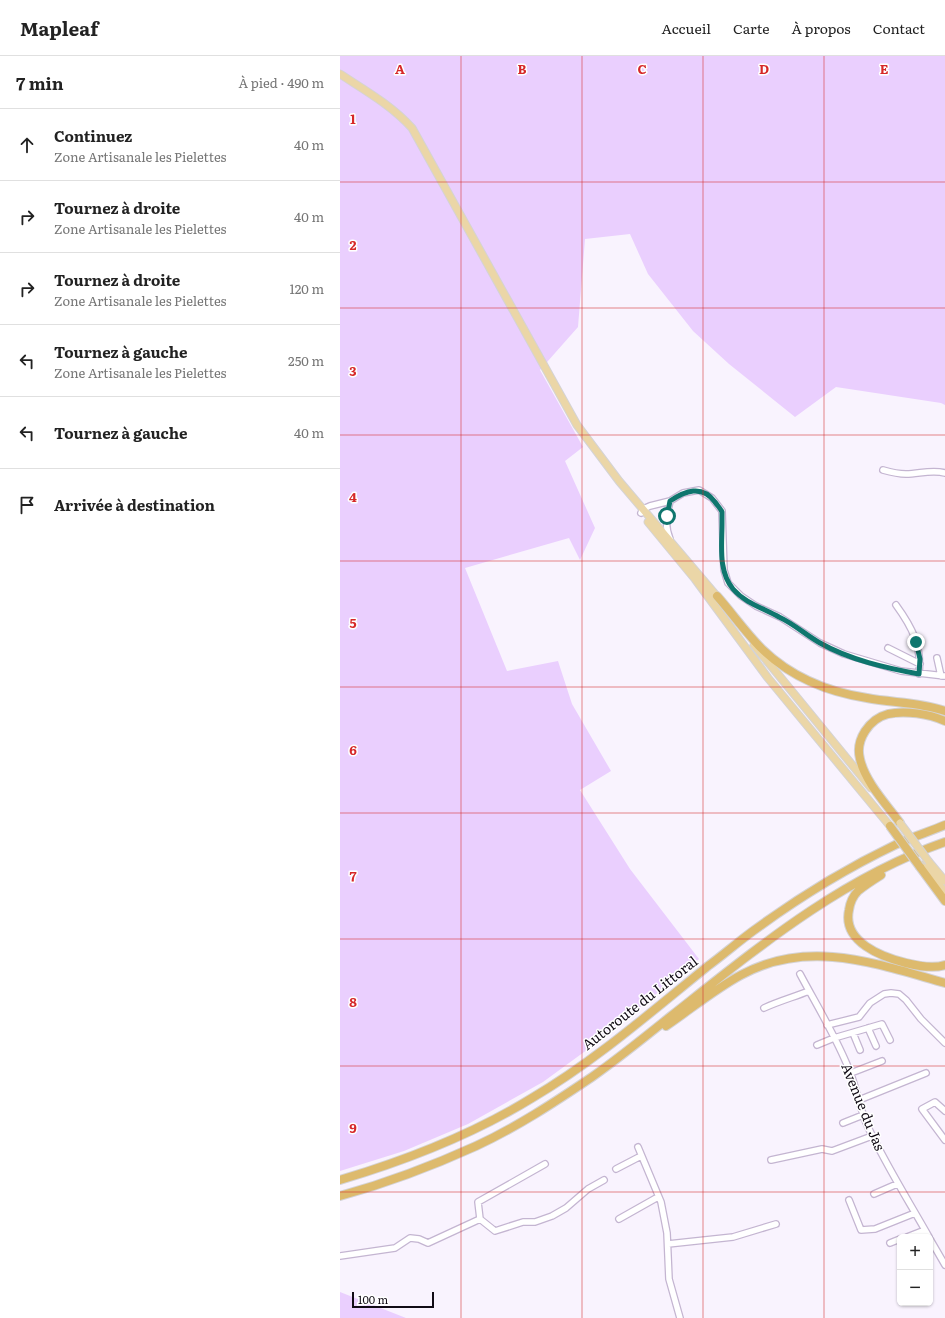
<!DOCTYPE html>
<html lang="fr">
<meta charset="utf-8">
<style>
body{margin:0;font-family:Literata,serif;background:#f2f2f2;color:#222}
.controls{position:absolute;right:12px;bottom:12px;display:grid;overflow:hidden;border-radius:6px;box-shadow:0 1px 3px #0004}
.controls button{width:36px;height:36px;display:grid;place-items:center;padding:0;border:0;border-bottom:1px solid #e0e0e0;background:#fff;color:#222;font:20px sans-serif}
.scale{position:absolute;left:12px;bottom:10px;width:82px;box-sizing:border-box;padding-left:4px;border:2px solid #110b15;border-top:0;font-size:11px;line-height:14px;white-space:nowrap;color:#110b15;-webkit-text-stroke:3px #fff;paint-order:stroke}
.stop{position:absolute;width:12px;height:12px;margin:-9px;border:3px solid #0f766e;border-radius:50%;background:#fff}
.stop.end{background:#0f766e;border-color:#fff;box-shadow:0 1px 4px #0008}
.list{margin:0;padding:0;list-style:none}
h2{display:flex;justify-content:space-between;align-items:center;height:52px;margin:0;padding:0 16px;font-size:17px}
h2 small{font-size:13px;font-weight:400;color:#767676}
.list li{display:grid;grid-template-columns:26px 1fr auto;gap:12px;align-items:center;box-sizing:border-box;height:72px;padding:0 16px;border-top:1px solid #e0e0e0}
.list b{display:block;font-size:15px;white-space:nowrap}
.list p{margin:0;font-size:13px;white-space:nowrap;color:#767676}
.list em{font-size:13px;font-style:normal;color:#767676}
.icon{flex:none;width:22px;height:22px;fill:none;stroke:currentColor;stroke-width:2;stroke-linecap:round;stroke-linejoin:round}
.map{position:relative;flex:none;width:605px;height:1262px;overflow:hidden}
header{display:flex;align-items:center;gap:24px;box-sizing:border-box;height:56px;padding:0 20px;background:#fff;border-bottom:1px solid #e0e0e0}
header strong{font-size:19px}
nav{display:flex;gap:22px;margin-inline-start:auto;font-size:14px}
main{display:flex}
aside{flex:1;background:#fff}
.map>svg:first-child{display:block}
.green{fill:#eacffe}
.lines{fill:none;stroke-linecap:round;stroke-linejoin:round}
.minor-casing{stroke:#c4b5d1;stroke-width:8}
.major-casing{stroke:#d4d3d5;stroke-width:9}
.highway-casing{stroke:#d4d3d5;stroke-width:10}
.minor{stroke:#fff;stroke-width:5.5}
.major{stroke:#ebd6a7;stroke-width:7}
.highway{stroke:#ddba6d;stroke-width:8}
.major-bridge-casing{stroke:#d4d3d5;stroke-width:9;stroke-linecap:butt}
.highway-bridge-casing{stroke:#d4d3d5;stroke-width:10;stroke-linecap:butt}
.major-bridge{stroke:#ebd6a7;stroke-width:7}
.highway-bridge{stroke:#ddba6d;stroke-width:8}
.route{stroke:#0f766e;stroke-width:5}
.grid{fill:none;stroke:#d62828;stroke-width:1;stroke-opacity:0.55}
.labels{text-anchor:middle;stroke-width:3;stroke-linejoin:round;paint-order:stroke}
.street-label{font-size:14px;fill:#110b15;stroke:#fff}
.grid-label{font-size:13px;text-anchor:middle;font-weight:bold;fill:#d62828;stroke:#fff;stroke-width:3;stroke-linejoin:round;paint-order:stroke}
</style>
<header>
<strong>Mapleaf</strong>
<nav><a>Accueil</a><a>Carte</a><a>À propos</a><a>Contact</a></nav>
</header>
<main>
<aside>
<h2>7 min<small>À pied · 490 m</small></h2>
<ul class="list">
<li><svg class="icon" aria-label="ahead" viewBox="0 0 24 24"><path d="M12 20V5M6 11l6-6 6 6"/></svg><div><b>Continuez</b><p>Zone Artisanale les Pielettes</p></div><em>40 m</em></li>
<li><svg class="icon" aria-label="right" viewBox="0 0 24 24"><path d="M7 20v-9h11M14 6l5 5-5 5"/></svg><div><b>Tournez à droite</b><p>Zone Artisanale les Pielettes</p></div><em>40 m</em></li>
<li><svg class="icon" aria-label="right" viewBox="0 0 24 24"><path d="M7 20v-9h11M14 6l5 5-5 5"/></svg><div><b>Tournez à droite</b><p>Zone Artisanale les Pielettes</p></div><em>120 m</em></li>
<li><svg class="icon" aria-label="left" viewBox="0 0 24 24"><path d="M17 20v-9H6M10 6l-5 5 5 5"/></svg><div><b>Tournez à gauche</b><p>Zone Artisanale les Pielettes</p></div><em>250 m</em></li>
<li><svg class="icon" aria-label="left" viewBox="0 0 24 24"><path d="M17 20v-9H6M10 6l-5 5 5 5"/></svg><div><b>Tournez à gauche</b></div><em>40 m</em></li>
<li><svg class="icon" aria-label="arrive" viewBox="0 0 24 24"><path d="M6 21V4h12l-3 4 3 4H6"/></svg><div><b>Arrivée à destination</b></div></li>
</ul>
</aside>
<div class="map">
<svg width="605" height="1262" viewBox="0 0 605 1262">
<rect width="100%" height="100%" fill="#f9f3fe"/>
<path class="green" d="M0,0H605V349L601,347L496,331L455,361L389,308L353,275L308,218L290,178L245,183L238,271L200,314L243,391L225,405L255,472L240,504L229,482L125,512L167,615L218,605L232,648L271,715L240,734L290,813L359,903L255,988L203,1026L128,1068L64,1095L0,1115Z
M0,1236L66,1262H0Z"/>
<g class="lines">
<g class="minor-casing">
<path id="minor" d="M543,414C550,416 559,418 566,418C579,418 592,413 605,417
M330,445L343,437L359,434L372,442L382,455L384,514L388,527L401,540L416,550L440,561L480,587L504,598L561,615L605,620
M301,457L303,453L310,450L330,445C327,460 324,468 330,483
M556,549C572,571 582,590 579,618
M548,592L580,608
M597,602L601,620
M460,918C477,950 497,982 510,1016C517,1034 520,1054 528,1071C546,1109 568,1144 589,1181
M424,952C439,945 454,941 469,935
M487,969L519,961L530,947L544,938L551,937L559,938L566,944L581,963L605,987
M528,972L536,990
M513,977L520,994
M477,989L494,982L542,968L550,984
M511,1017L542,1005
M519,1044L586,1017
M605,1055L595,1046L582,1053L605,1084
M503,1067L523,1059
M298,1091L321,1146L327,1177L329,1223L340,1262
M431,1104L482,1093L492,1095L532,1080
M276,1113L301,1100
M534,1138L557,1128
M509,1144L521,1174L535,1173L575,1157
M140,1163L155,1175L183,1166H195L212,1160L226,1152L248,1133L264,1124
M279,1163L318,1141
M567,1181L585,1174
M590,1183L605,1209
M550,1187L560,1183
M328,1188L393,1181L436,1168
M0,1200L55,1192L70,1182L79,1183L88,1187L140,1163L138,1146L205,1108"/>
</g>
<g class="major-casing">
<path id="major" d="M0,18C26,35 51,49 72,72L237,369L279,425L380,544
M308,466L355,523L428,622L550,770
M414,589L531,732
M589,806L605,825
M583,809L605,836"/>
</g>
<g class="highway-casing">
<path id="highway" d="M377,540C392,557 406,577 422,593C451,621 488,636 527,642C553,647 580,646 605,655
M560,767C547,749 525,726 520,703C515,684 529,663 548,658C565,654 589,658 605,665
M580,811L605,845
M541,819C533,824 525,829 518,835C513,840 510,847 509,854C502,886 542,901 566,907C578,910 593,913 605,909
M326,970C351,953 375,933 401,919C469,882 537,908 605,927
M0,1124C67,1104 132,1079 192,1042C255,1005 311,956 368,910C383,899 398,886 413,875C458,842 505,813 555,789C571,781 589,776 605,769
M0,1140C47,1127 92,1110 136,1090C177,1071 215,1046 252,1021C279,1002 305,981 331,960C416,893 501,822 605,786"/>
</g>
<use href="#minor" class="minor"/>
<use href="#major" class="major"/>
<use href="#highway" class="highway"/>
<g class="major-bridge-casing">
<path id="major-bridge" d="M560,767L589,806"/>
</g>
<g class="highway-bridge-casing">
<path id="highway-bridge" d="M550,770L580,811"/>
</g>
<use href="#major-bridge" class="major-bridge"/>
<use href="#highway-bridge" class="highway-bridge"/>
</g>
<g class="lines">
<path class="route" d="M327,460L330,445C345,435 362,428 375,446C377,449 381,453 382,456C382,460 382,464 382,468C382,489 378,515 393,533C405,547 423,552 439,561C454,568 466,579 480,587C510,604 546,612 579,618L580,603L576,586"/>
</g>
<path class="grid" d="M121,0V1262M242,0V1262M363,0V1262M484,0V1262M0,126H605M0,252H605M0,379H605M0,505H605M0,631H605M0,757H605M0,883H605M0,1010H605M0,1136H605"/>
<g class="labels">
<g class="street-label">
<text transform="translate(300 947) rotate(-38)" y="5">Autoroute du Littoral</text>
<text transform="translate(523 1051) rotate(68)" y="5">Avenue du Jas</text>
</g>
</g>
<g class="grid-label">
<text x="60" y="18">A</text>
<text x="182" y="18">B</text>
<text x="302" y="18">C</text>
<text x="424" y="18">D</text>
<text x="544" y="18">E</text>
<text x="13" y="68">1</text>
<text x="13" y="194">2</text>
<text x="13" y="320">3</text>
<text x="13" y="446">4</text>
<text x="13" y="572">5</text>
<text x="13" y="699">6</text>
<text x="13" y="825">7</text>
<text x="13" y="951">8</text>
<text x="13" y="1077">9</text>
</g>
</svg>
<div class="controls">
<button>+</button>
<button>−</button>
</div>
<div class="scale">100 m</div>
<div class="stop" style="left:327px;top:460px"></div>
<div class="stop end" style="left:576px;top:586px"></div>
</div>
</main>
